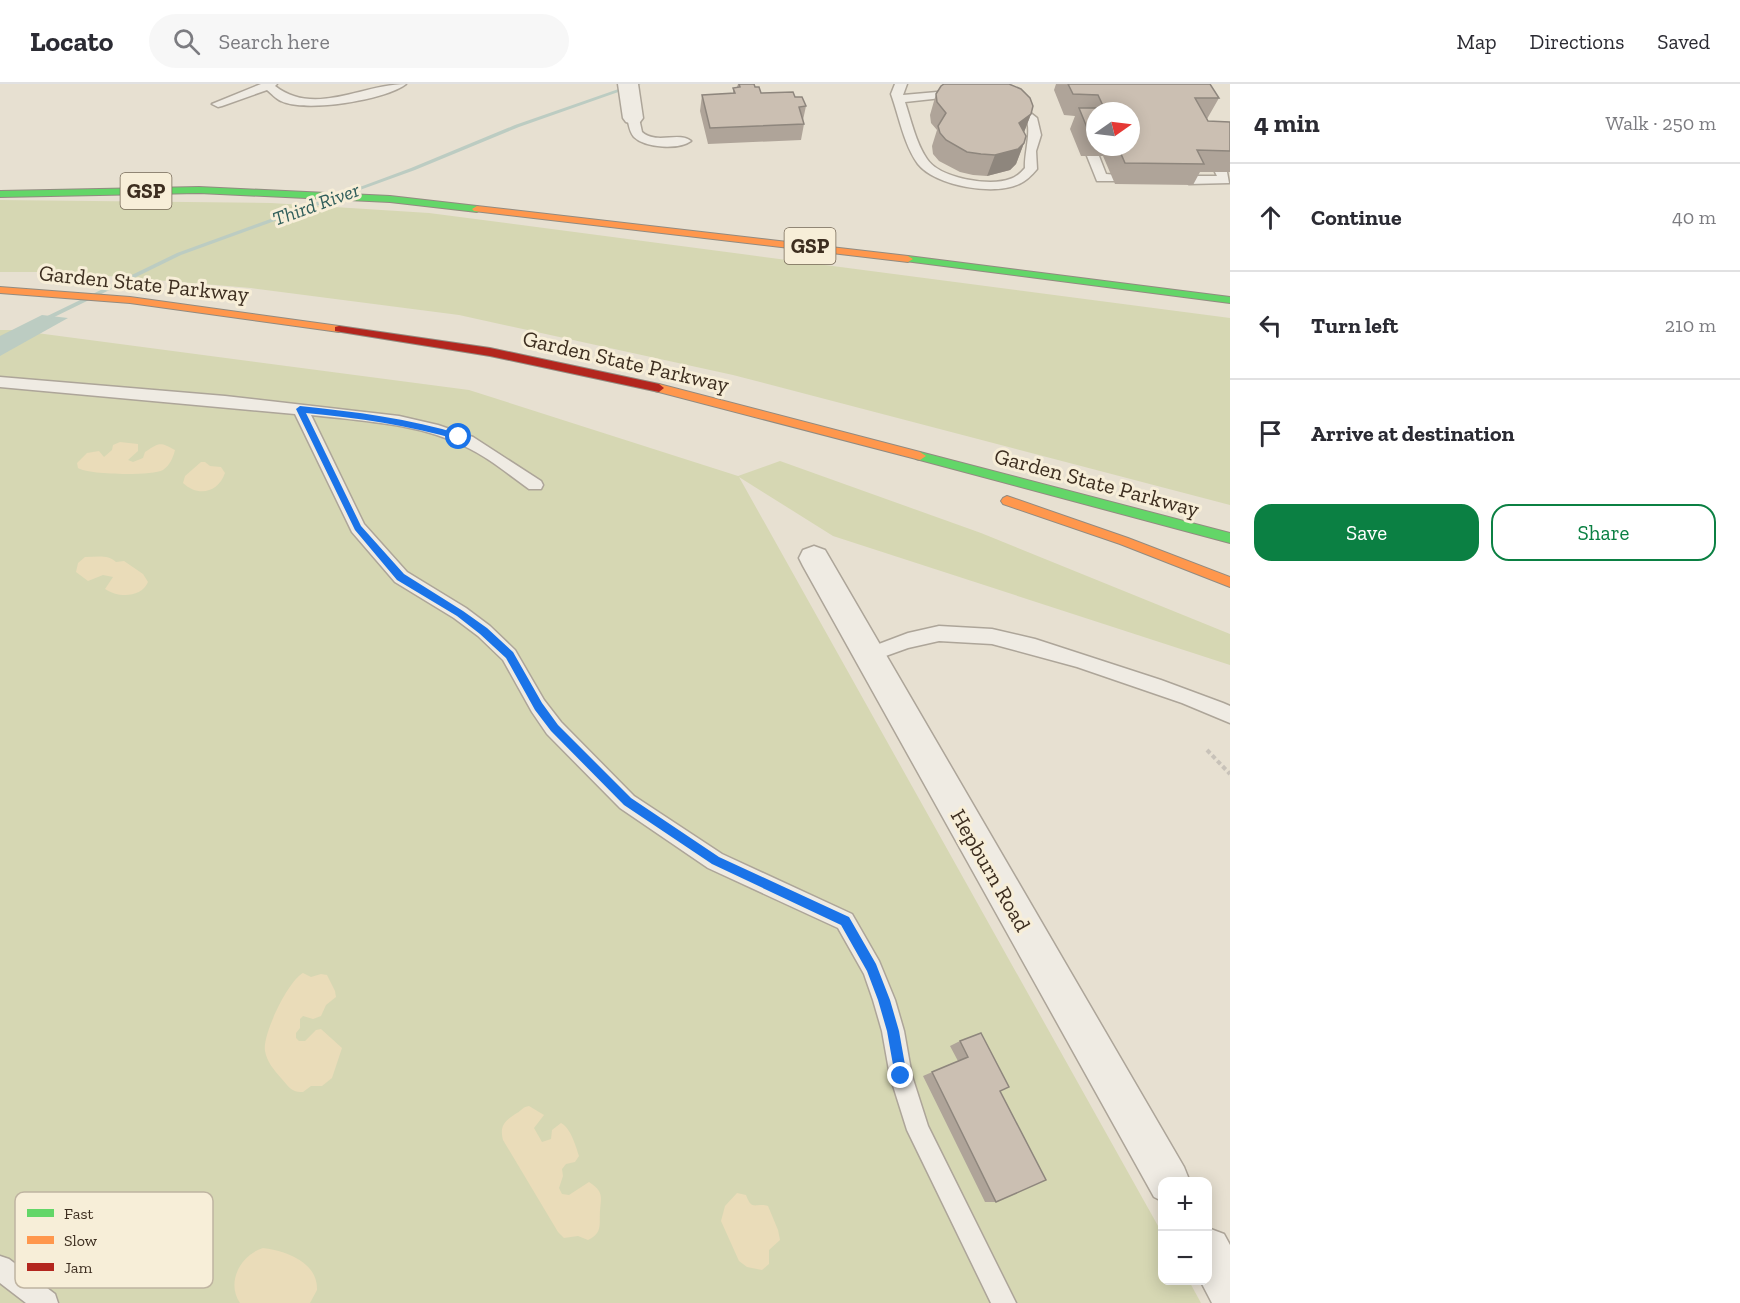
<!DOCTYPE html>
<meta charset="utf-8">
<style>
body{margin:0;font-family:"Zilla Slab",serif;background:#f7f7f7;color:#2b2b33}
.controls{position:absolute;right:18px;bottom:18px;display:grid;overflow:hidden;border-radius:12px;box-shadow:0 3px 15px #0003}
.controls button{width:54px;height:54px;display:grid;place-items:center;padding:0;border:0;border-bottom:2px solid #e1e1e2;background:#fff;color:#2b2b33;font:30px sans-serif}
.compass{position:absolute;left:1086px;top:18px;width:54px;height:54px;border-radius:50%;background:#fff;box-shadow:0 3px 15px #0003;rotate:76deg}
.stop{position:absolute;width:18px;height:18px;margin:-14px;border:4px solid #1a73e8;border-radius:50%;background:#fff}
.stop.end{background:#1a73e8;border-color:#fff;box-shadow:0 2px 6px #0008}
.list{margin:0;padding:0;list-style:none}
h2{display:flex;justify-content:space-between;align-items:center;height:78px;margin:0;padding:0 24px;font-size:26px}
h2 small{font-size:20px;font-weight:400;color:#7c7c81}
.list li{display:grid;grid-template-columns:39px 1fr auto;gap:18px;align-items:center;box-sizing:border-box;height:108px;padding:0 24px;border-top:2px solid #e1e1e2}
.list b{display:block;font-size:22px;white-space:nowrap}
.list em{font-size:20px;font-style:normal;color:#7c7c81}
.actions{display:flex;gap:12px;padding:18px 24px}
.actions a{flex:1;padding:14px 0;border:2px solid #0b8043;border-radius:18px;text-align:center;font-size:21px;color:#0b8043}
.actions .main{background:#0b8043;color:#fff}
.icon{flex:none;width:33px;height:33px;fill:none;stroke:currentColor;stroke-width:2;stroke-linecap:round;stroke-linejoin:round}
.map{position:relative;flex:none;width:1230px;height:1219px;overflow:hidden}
header{display:flex;align-items:center;gap:36px;box-sizing:border-box;height:84px;padding:0 30px;background:#fff;border-bottom:2px solid #e1e1e2}
header strong{font-size:28px}
nav{display:flex;gap:33px;margin-inline-start:auto;font-size:21px}
.search{width:420px;height:54px;background:#f7f7f7;display:flex;align-items:center;gap:15px;box-sizing:border-box;padding:0 21px;border-radius:33px;color:#7c7c81;font-size:22px}
main{display:flex}
aside{flex:1;background:#fff}
.map>svg:first-child{display:block}
.green{fill:#d6d7b3}
.sand{fill:#eadcb9}
.water{fill:#bcccc2}
.lines{fill:none;stroke-linecap:round;stroke-linejoin:round}
.stream{fill:#bcccc2;fill-rule:evenodd}
.lane-casing{stroke:#ada599;stroke-width:3}
.street-casing{stroke:#ada599;stroke-width:3}
.fast-casing{stroke:#928b80;stroke-width:2}
.slow-casing{stroke:#928b80;stroke-width:2}
.jam-casing{stroke:#928b80;stroke-width:2}
.path{stroke:#c8c2b9;stroke-width:4;stroke-dasharray:4.5 3;stroke-linecap:butt}
.lane{fill:#efebe3;fill-rule:evenodd}
.street{fill:#efebe3;fill-rule:evenodd}
.fast{fill:#63d668;fill-rule:evenodd}
.slow{fill:#ff974d;fill-rule:evenodd}
.jam{fill:#b3261e;fill-rule:evenodd}
.wall{fill:#afa499;fill-rule:evenodd}
.shaded-wall{fill:#8e867d}
.building{fill:#cbbfb2;stroke:#8e867d;stroke-width:1.5}
.route{fill:#1a73e8}
.labels{text-anchor:middle;stroke-width:6;stroke-linejoin:round;paint-order:stroke}
.far-water-label{font-size:20px;font-style:italic;fill:#2f5d5a;stroke:#f7eed8}
.shield{fill:#f7eed8;stroke:#756857;stroke-width:1.5}
.shield-label{font-size:21px;font-weight:bold;fill:#3d2e20}
.street-label{font-size:22px;fill:#3d2e20;stroke:#f7eed8}
.key{fill:#f7eed8;stroke:#bfb4a1;stroke-width:1.5}
.key-label{font-size:16px;fill:#3d2e20}
</style>
<header>
<strong>Locato</strong>
<div class="search"><svg class="icon" aria-label="search" viewBox="0 0 24 24"><circle cx="10" cy="10" r="6"/><path d="M15 15l6 6"/></svg>Search here</div>
<nav><a>Map</a><a>Directions</a><a>Saved</a></nav>
</header>
<main>
<div class="map">
<svg width="1230" height="1219" viewBox="0 0 1230 1219">
<rect width="100%" height="100%" fill="#e7e0d1"/>
<path class="green" d="M0,116L271,119L429,129L1230,234V421L733,291L459,231L251,204L60,188H0Z
M0,246H14L469,306L738,392L780,377L981,449L1230,550V581L833,452L739,393L1162,1149V1196L1189,1197L1201,1219H0Z"/>
<path class="sand" d="M120,358L138,360V367L128,376L133,378L143,374L145,368C160,358 160,358 175,366C173,374 170,381 163,386C152,392 88,391 78,384L77,379L87,369L99,367L104,373L112,366L113,361Z
M201,378H205L210,382L221,383L225,389C218,409 198,413 183,399L185,392Z
M85,473C96,473 108,470 116,478L124,477L143,490L148,498C141,514 118,514 105,505L113,493L103,491L88,497L76,488L78,479Z
M303,889L311,893L321,890L327,891L335,907L336,913L326,921L321,932L313,935L303,932L300,935V944L296,949V954L299,957H305L316,946L321,945L342,964L332,994L322,1002H311L303,1008C292,1009 289,1003 281,994C274,986 267,978 265,967C262,951 288,897 303,889Z
M529,1022L544,1031L534,1044L542,1058L551,1055L552,1046L561,1039C570,1043 576,1062 579,1072L575,1078L566,1080L562,1085L563,1092L559,1104L562,1110L569,1111L589,1098C604,1108 601,1112 600,1127C599,1140 603,1149 588,1156L578,1152L564,1154L558,1148L503,1056C499,1041 506,1036 517,1029C522,1026 523,1023 529,1022Z
M737,1109L746,1111C752,1128 756,1118 768,1122L778,1146L780,1156L769,1166V1180L762,1186L747,1183L739,1177L721,1137L725,1122Z
M263,1164C286,1167 318,1178 317,1206L310,1219H240C226,1199 240,1171 263,1164Z"/>
<path class="water" d="M42,231L68,234L0,272V252Z"/>
<g class="lines">
<path class="stream" d="M633,0H641L519,43L415,86L346,111L341,110L411,84L515,41Z
M331,113L333,114V116L181,171L42,239H38L37,237L177,169Z"/>
<g class="lane-casing">
<path id="lane" d="M261,0H277L275,2C315,33 362,0 406,0C386,16 305,29 281,17C276,15 271,9 267,6L222,22L218,23L212,20Z
M895,0H907L903,11L960,6L966,9L960,12L905,18C911,36 916,59 927,75C939,94 990,103 1010,95C1016,93 1021,89 1025,84C1024,70 1032,46 1026,35C1022,29 1012,24 1007,18L1013,15L1037,34L1041,51L1036,67L1037,85C1032,91 1026,97 1019,100C995,112 935,102 918,80C904,61 899,32 891,10Z
M633,31L639,34L642,48C657,61 678,47 691,57C679,66 645,64 634,53C629,47 629,40 627,34Z
M1093,68L1099,72L1106,90L1117,91V97H1097L1087,72Z
M1221,84L1227,88L1229,99L1189,100L1183,96L1189,92H1217L1215,88Z
M0,293L225,312L399,332L438,341L473,353L541,397L543,401L541,405H529C508,390 488,373 464,362C417,339 362,337 311,331L364,440L407,488L466,524L490,542L515,566L544,616L561,638L634,712L722,770L852,830L879,877L895,916L904,947L912,992L928,1042L1016,1219H991L907,1046L890,992L882,947L873,916L864,890L838,844L708,784L620,724L547,650L532,628L503,576L478,552L454,534L395,498L352,448L295,330L0,303Z
M939,542L992,545L1035,555L1161,596L1223,619L1230,622V639L1182,619L1077,583L992,560L939,557L908,564L869,578L863,576L860,571L863,566L908,549Z
M0,1172L9,1175L55,1210L58,1219H26L0,1199Z"/>
</g>
<g class="street-casing">
<path id="street" d="M618,0H638L643,34L640,38L633,40L626,38L623,34Z
M814,462L825,466L1184,1083L1190,1098H1162V1117L1154,1113L803,482L799,474L803,466Z
M1208,1144L1224,1150L1230,1161V1219H1212L1200,1196H1208Z"/>
</g>
<g class="fast-casing">
<path id="fast" d="M199,103L390,112L477,122L482,125L477,128L390,118L199,109L0,113V107Z
M908,172L1230,213V219L905,177L903,175Z
M920,368L1230,449V459L916,375L914,372Z"/>
</g>
<g class="slow-casing">
<path id="slow" d="M477,122L908,172L913,175L908,178L474,127L472,125Z
M0,203L130,213L339,242L344,245L339,248L130,219L0,209Z
M659,300L920,368L926,372L920,376L655,307L654,304Z
M1007,412L1128,454L1230,493V503L1120,460L1003,420L1001,417L1003,414Z"/>
</g>
<g class="jam-casing">
<path id="jam" d="M339,242L490,264L659,300L664,304L659,308L490,272L335,247V243Z"/>
</g>
<path class="path" d="M1207,666L1230,690"/>
<use href="#lane" class="lane"/>
<use href="#street" class="street"/>
<use href="#fast" class="fast"/>
<use href="#slow" class="slow"/>
<use href="#jam" class="jam"/>
</g>
<path class="wall" d="M738,0H754L755,3L761,9L795,13L806,22L803,36L804,40L801,56L708,60L700,27L702,11L733,9V4L737,3Z
M1056,0H1210L1219,14L1207,35L1208,37L1230,38V88H1200L1193,101L1115,100L1103,72H1081L1070,45L1075,32L1064,31L1054,6ZM1095,27L1131,63H1095Z
M936,10L1031,30L1024,48V59L1016,80L1010,86L987,92L973,91L960,88L939,77L933,70L932,62L937,46L931,39L930,31Z
M960,957L1000,1007L996,1118H985L923,992L958,977L950,962Z"/>
<path class="shaded-wall" d="M1031,30L1023,51L1019,39Z
M1024,59L1016,80L1010,86L987,92L995,71Z"/>
<path class="building" d="M739,0H754L755,3H759L761,9L793,8L795,13H802L806,22L799,23L804,40L710,44L702,11L735,9L733,4L740,3Z
M944,0H1009L1021,5L1030,14L1033,22L1031,30L1019,39L1026,52L1024,59L1018,65L995,71L981,70L967,68L946,56L940,49L938,42L946,29L937,18L936,10L941,2Z
M1068,0H1210L1219,14H1195L1208,37L1230,38V67L1197,66L1204,80L1125,79L1118,63H1131V27H1095V51H1090L1079,24H1104L1098,11L1073,10Z
M981,949L1009,1003L1000,1007L1046,1096L996,1118L932,988L968,973L960,957Z"/>
<path class="route" d="M300,322C356,328 409,334 462,351V355L459,356C408,341 359,334 306,329L361,442L404,490L463,527L487,544L513,568L542,619L558,641L631,714L719,773L849,833L876,880L890,916L899,947L907,992L905,997L901,998L895,992L887,947L878,916L867,887L841,841L712,780L624,721L551,647L535,626L506,574L480,550L457,532L397,496L355,446L296,325Z"/>
<g class="labels">
<g class="far-water-label">
<text transform="translate(316 120) rotate(-20)" y="7">Third River</text>
</g>
<g class="shield">
<rect x="120.5" y="89" width="51" height="36" rx="4.5"/>
<rect x="784.5" y="144" width="51" height="36" rx="4.5"/>
</g>
<g class="shield-label">
<text x="146" y="114">GSP</text>
<text x="810" y="169">GSP</text>
</g>
<g class="street-label">
<text transform="translate(144 199) rotate(6)" y="8">Garden State Parkway</text>
<text transform="translate(626 277) rotate(13)" y="8">Garden State Parkway</text>
<text transform="translate(1097 398) rotate(15)" y="8">Garden State Parkway</text>
<text transform="translate(991 786) rotate(60)" y="8">Hepburn Road</text>
</g>
</g>
<rect x="15" y="1108" width="198" height="96" rx="9" class="key"/>
<rect x="27" y="1125" width="27" height="8" fill="#63d668"/>
<rect x="27" y="1152" width="27" height="8" fill="#ff974d"/>
<rect x="27" y="1179" width="27" height="8" fill="#b3261e"/>
<g class="key-label">
<text x="64" y="1135">Fast</text>
<text x="64" y="1162">Slow</text>
<text x="64" y="1189">Jam</text>
</g>
</svg>
<div class="controls">
<button>+</button>
<button>−</button>
</div>
<svg class="compass" viewBox="-18 -18 36 36"><path d="M0-13l5 13h-10z" fill="#e53935"/><path d="M0 13l5-13h-10z" fill="#7c7c81"/></svg>
<div class="stop" style="left:459px;top:353px"></div>
<div class="stop end" style="left:901px;top:992px"></div>
</div>
<aside>
<h2>4 min<small>Walk · 250 m</small></h2>
<ul class="list">
<li><svg class="icon" aria-label="ahead" viewBox="0 0 24 24"><path d="M12 20V5M6 11l6-6 6 6"/></svg><div><b>Continue</b></div><em>40 m</em></li>
<li><svg class="icon" aria-label="left" viewBox="0 0 24 24"><path d="M17 20v-9H6M10 6l-5 5 5 5"/></svg><div><b>Turn left</b></div><em>210 m</em></li>
<li><svg class="icon" aria-label="arrive" viewBox="0 0 24 24"><path d="M6 21V4h12l-3 4 3 4H6"/></svg><div><b>Arrive at destination</b></div></li>
</ul>
<div class="actions"><a class="main">Save</a><a>Share</a></div>
</aside>
</main>
